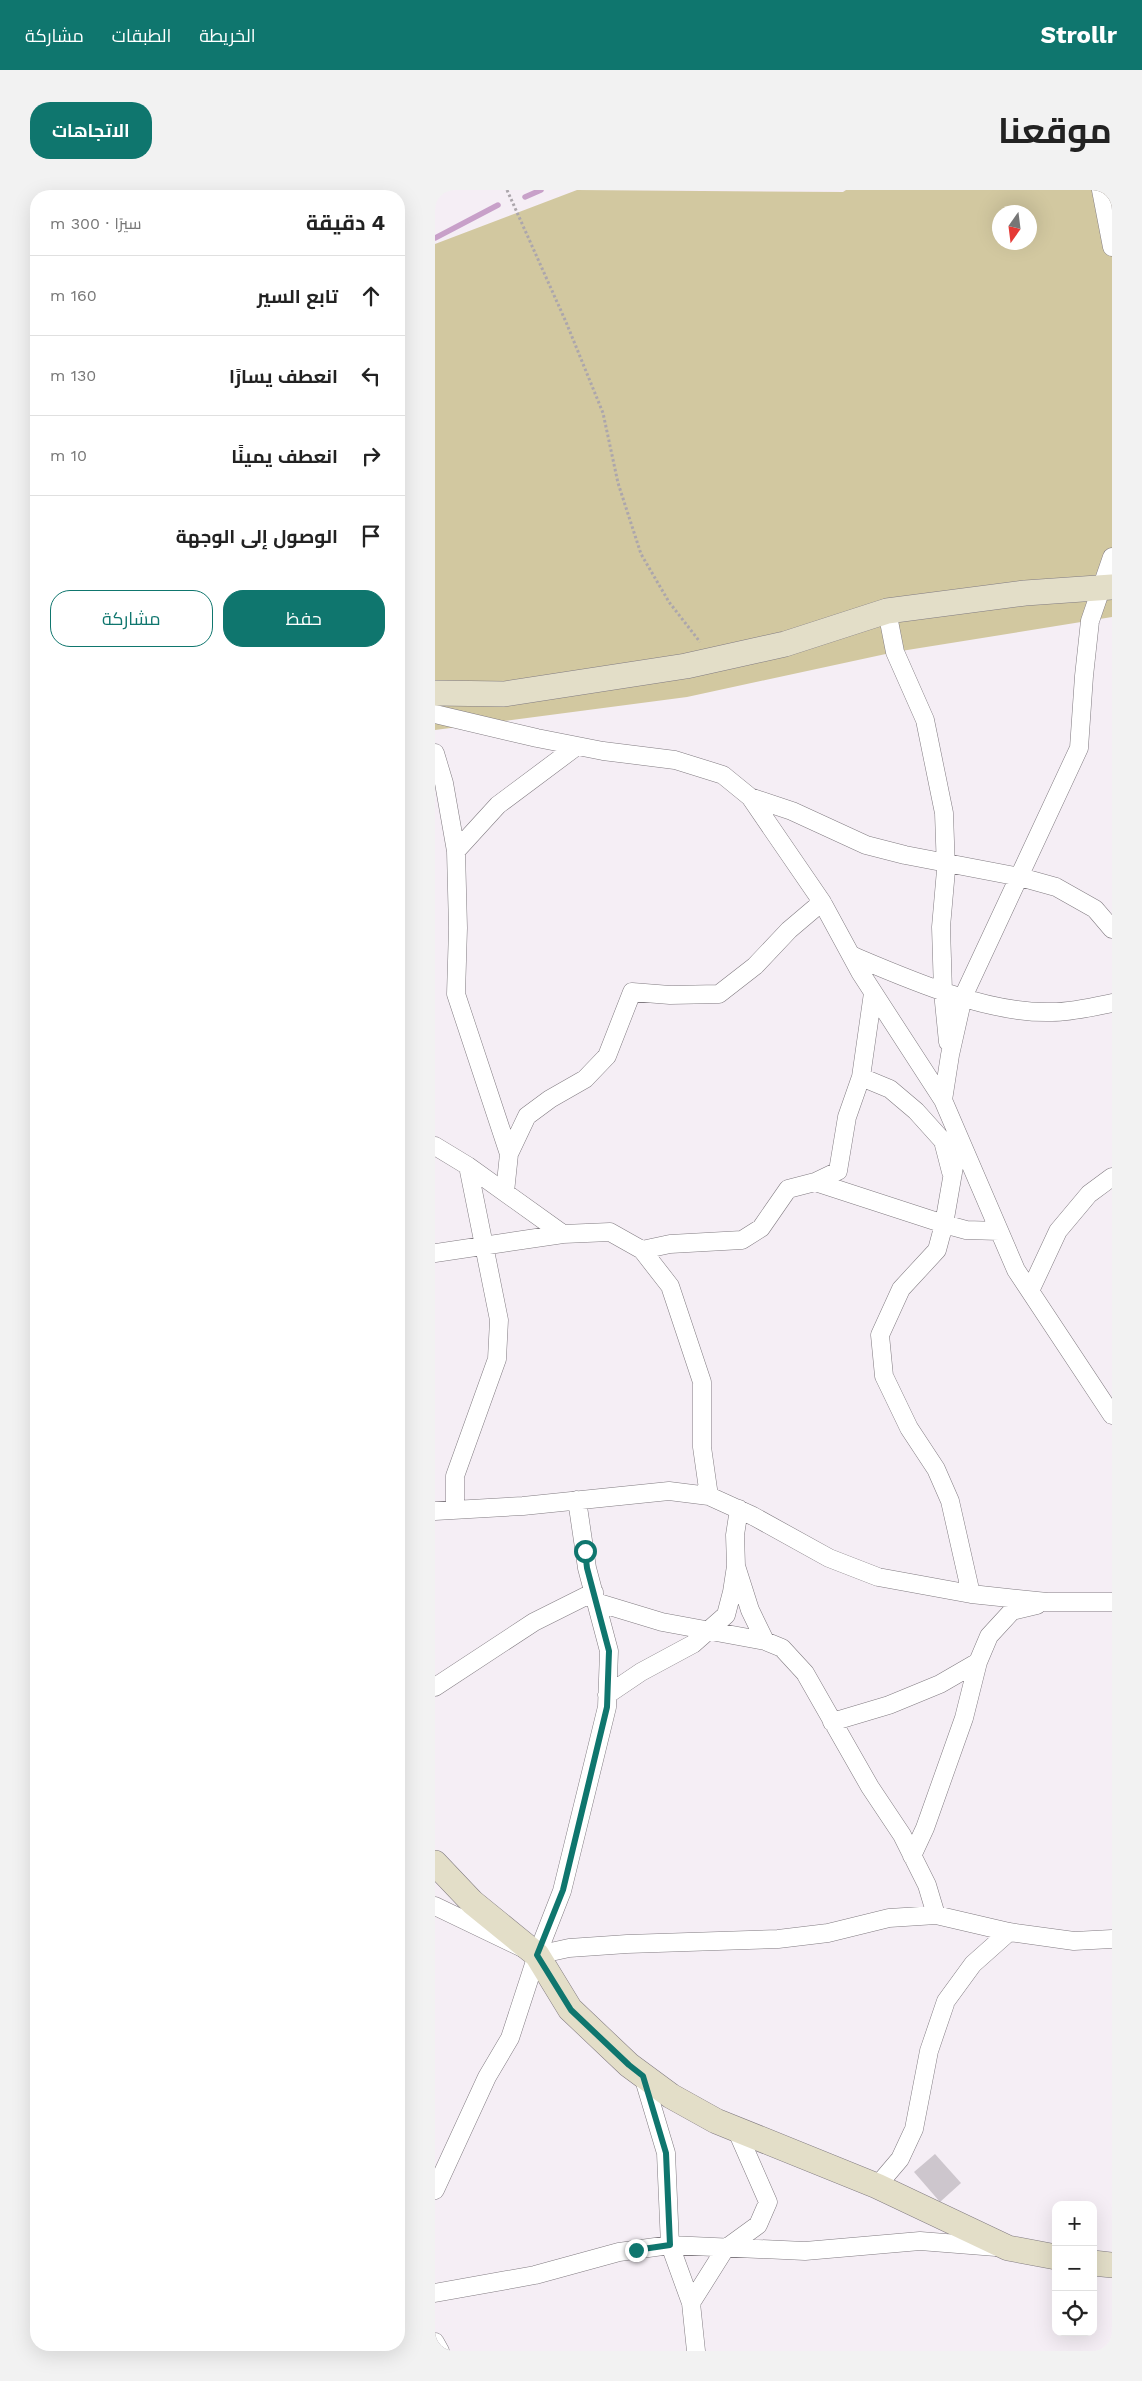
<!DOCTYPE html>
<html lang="ar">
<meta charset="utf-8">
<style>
body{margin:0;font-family:"Work Sans",Cairo,sans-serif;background:#f2f2f2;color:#222;direction:rtl}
.controls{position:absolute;right:15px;bottom:15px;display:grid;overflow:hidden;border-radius:10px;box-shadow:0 5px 20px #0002}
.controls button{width:45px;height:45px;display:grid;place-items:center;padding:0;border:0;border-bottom:1px solid #e0e0e0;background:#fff;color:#222;font:25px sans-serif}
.compass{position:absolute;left:557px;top:15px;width:45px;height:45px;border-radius:50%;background:#fff;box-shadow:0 5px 20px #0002;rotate:194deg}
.stop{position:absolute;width:15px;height:15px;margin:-11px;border:4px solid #0f766e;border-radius:50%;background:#fff}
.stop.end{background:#0f766e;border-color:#fff;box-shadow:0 1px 5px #0008}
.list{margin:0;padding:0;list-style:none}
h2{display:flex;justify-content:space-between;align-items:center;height:65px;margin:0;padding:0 20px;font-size:21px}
h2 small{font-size:16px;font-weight:400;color:#767676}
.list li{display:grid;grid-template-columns:32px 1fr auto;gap:15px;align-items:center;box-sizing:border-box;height:80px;padding:0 20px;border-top:1px solid #e0e0e0}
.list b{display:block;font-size:19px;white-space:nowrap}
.list em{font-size:16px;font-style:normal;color:#767676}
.actions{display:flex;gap:10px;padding:15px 20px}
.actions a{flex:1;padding:11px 0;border:1px solid #0f766e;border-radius:20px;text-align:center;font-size:18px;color:#0f766e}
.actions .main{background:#0f766e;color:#fff}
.icon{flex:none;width:28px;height:28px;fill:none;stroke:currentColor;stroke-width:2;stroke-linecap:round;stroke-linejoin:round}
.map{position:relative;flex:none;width:677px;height:2161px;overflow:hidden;direction:ltr;border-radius:20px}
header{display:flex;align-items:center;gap:30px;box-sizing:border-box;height:70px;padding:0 25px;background:#0f766e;color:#fff}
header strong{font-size:24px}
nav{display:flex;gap:28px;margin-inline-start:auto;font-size:18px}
.intro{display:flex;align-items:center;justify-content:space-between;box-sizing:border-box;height:120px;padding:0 30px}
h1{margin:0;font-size:35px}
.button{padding:12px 22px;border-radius:20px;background:#0f766e;color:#fff;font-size:18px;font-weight:700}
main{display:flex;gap:30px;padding:0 30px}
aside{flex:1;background:#fff;border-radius:20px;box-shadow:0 5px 20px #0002}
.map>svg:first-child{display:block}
.green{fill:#d2c8a0;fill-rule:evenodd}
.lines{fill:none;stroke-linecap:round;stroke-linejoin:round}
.stream{stroke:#c8a0c9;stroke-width:5.5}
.building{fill:#cdc6cd}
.street-casing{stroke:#817b81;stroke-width:19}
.secondary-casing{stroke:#817b81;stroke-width:26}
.path{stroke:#aca6ac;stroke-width:3;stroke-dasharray:2.5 2.5;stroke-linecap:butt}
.street{stroke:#fff;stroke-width:18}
.secondary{stroke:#e3dec8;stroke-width:25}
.route{stroke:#0f766e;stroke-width:6}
</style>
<header>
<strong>Strollr</strong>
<nav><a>الخريطة</a><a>الطبقات</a><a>مشاركة</a></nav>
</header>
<div class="intro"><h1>موقعنا</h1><a class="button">الاتجاهات</a></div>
<main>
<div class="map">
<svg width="677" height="2161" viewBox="0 0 677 2161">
<rect width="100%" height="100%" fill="#f5eef5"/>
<path class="green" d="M142,0L408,2L411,0H677V427L460,462L252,507L0,540V54ZM564,22H594V52H564Z"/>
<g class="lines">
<path class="stream" d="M90,7L106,0
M0,48L63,15"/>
</g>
<path class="building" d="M500,1964L526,1993L505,2012L479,1982Z"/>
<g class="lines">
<g class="street-casing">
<path id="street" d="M666,0L677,57
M452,421L460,462L490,530L509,623L511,680L506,737L508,802L513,852
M0,524L102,548L168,561L240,570L288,585L315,607L387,712L425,782L508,910L581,1080L677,1225
M0,563L9,593L21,661L23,738L21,804L74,964L70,1002
M315,607L357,621L431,655L470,665L585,687L621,697L660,719L677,739
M21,661L63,615L142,556
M416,765C475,790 552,824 617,822C636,822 658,817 677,813
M426,887L455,899L481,921L508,951L516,982
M508,910L515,865L528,807L644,558L649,486L655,431L677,367
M524,948L509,1034L502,1060L466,1099L445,1145L449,1186L474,1238L501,1279L515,1311L536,1404
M0,956L33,976L128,1044
M74,964L92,926L115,909L150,889L172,866L197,802L235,805L284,804L320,776L354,740L387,712
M380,992L509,1034L531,1040L564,1041
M207,1060L235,1054L307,1050L326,1038L353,999L380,992L403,981L412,927L426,887L438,803
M0,1063L128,1044L175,1042L207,1060L235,1096L267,1192V1257L274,1306
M595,1101L623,1041L654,1004L677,987
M20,1320V1286L62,1169L64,1130L33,976
M0,1321L88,1316L234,1301L274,1306L318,1326L394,1368L443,1387L536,1404L612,1412H677
M301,1376L315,1420L330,1451L347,1458L370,1483L435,1597L467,1645L492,1695L501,1725
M161,1412L227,1432L330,1451
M0,1497L99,1432L159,1402
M172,1505L206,1482L258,1454L291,1425L297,1402L301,1376L300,1345L304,1319
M397,1532L454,1515L505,1494L543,1472
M477,1666L490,1638L529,1528L543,1472L554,1446L577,1421L602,1415
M0,1716L102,1765L134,1758L192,1754L343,1749L393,1743L454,1728L501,1725L574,1742L639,1751L677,1749
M208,1886L231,1963L235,2055L256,2113L261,2161
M442,1996L465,1969L479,1939L494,1861L511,1811L538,1774L574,1742
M0,2000L52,1887L75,1848L102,1765L127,1701L172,1517L174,1461L152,1378L142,1310
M0,2103L100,2085L184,2062L235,2055L370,2061L485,2051L561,2057
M256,2113L290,2059L323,2035L333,2012L301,1939
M0,2152L5,2161"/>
</g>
<g class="secondary-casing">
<path id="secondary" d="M0,503L69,504L251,476L350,454L452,421L590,403L677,397
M0,1673L37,1712L102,1765L135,1819L194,1875L236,1906L281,1931L442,1996L573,2058L621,2067
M658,2073L677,2075"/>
</g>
<path class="path" d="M72,0L131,132L168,223L183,293L206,364L234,412L265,452"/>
<use href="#street" class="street"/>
<use href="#secondary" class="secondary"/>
</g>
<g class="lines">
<path class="route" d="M150,1361L152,1378L174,1461L172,1517L128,1700L102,1765L136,1820L194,1875L208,1886L231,1963L235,2055L201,2060"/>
</g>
</svg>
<div class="controls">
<button>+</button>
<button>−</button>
<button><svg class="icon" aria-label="locate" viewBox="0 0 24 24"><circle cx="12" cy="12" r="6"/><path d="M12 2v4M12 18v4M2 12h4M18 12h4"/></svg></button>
</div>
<svg class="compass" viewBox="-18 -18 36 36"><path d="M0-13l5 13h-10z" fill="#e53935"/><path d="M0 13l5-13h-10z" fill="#767676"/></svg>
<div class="stop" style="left:150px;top:1361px"></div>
<div class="stop end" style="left:201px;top:2060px"></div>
</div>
<aside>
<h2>4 دقيقة<small>سيرًا · 300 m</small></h2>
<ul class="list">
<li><svg class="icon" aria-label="ahead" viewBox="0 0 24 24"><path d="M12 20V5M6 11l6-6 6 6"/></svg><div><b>تابع السير</b></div><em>160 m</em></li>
<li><svg class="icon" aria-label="left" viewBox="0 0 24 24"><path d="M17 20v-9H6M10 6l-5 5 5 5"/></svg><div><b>انعطف يسارًا</b></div><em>130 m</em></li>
<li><svg class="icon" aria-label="right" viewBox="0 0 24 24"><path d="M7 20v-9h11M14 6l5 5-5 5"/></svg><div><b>انعطف يمينًا</b></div><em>10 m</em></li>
<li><svg class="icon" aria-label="arrive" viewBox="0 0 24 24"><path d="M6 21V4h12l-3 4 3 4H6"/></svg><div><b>الوصول إلى الوجهة</b></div></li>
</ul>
<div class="actions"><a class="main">حفظ</a><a>مشاركة</a></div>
</aside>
</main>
